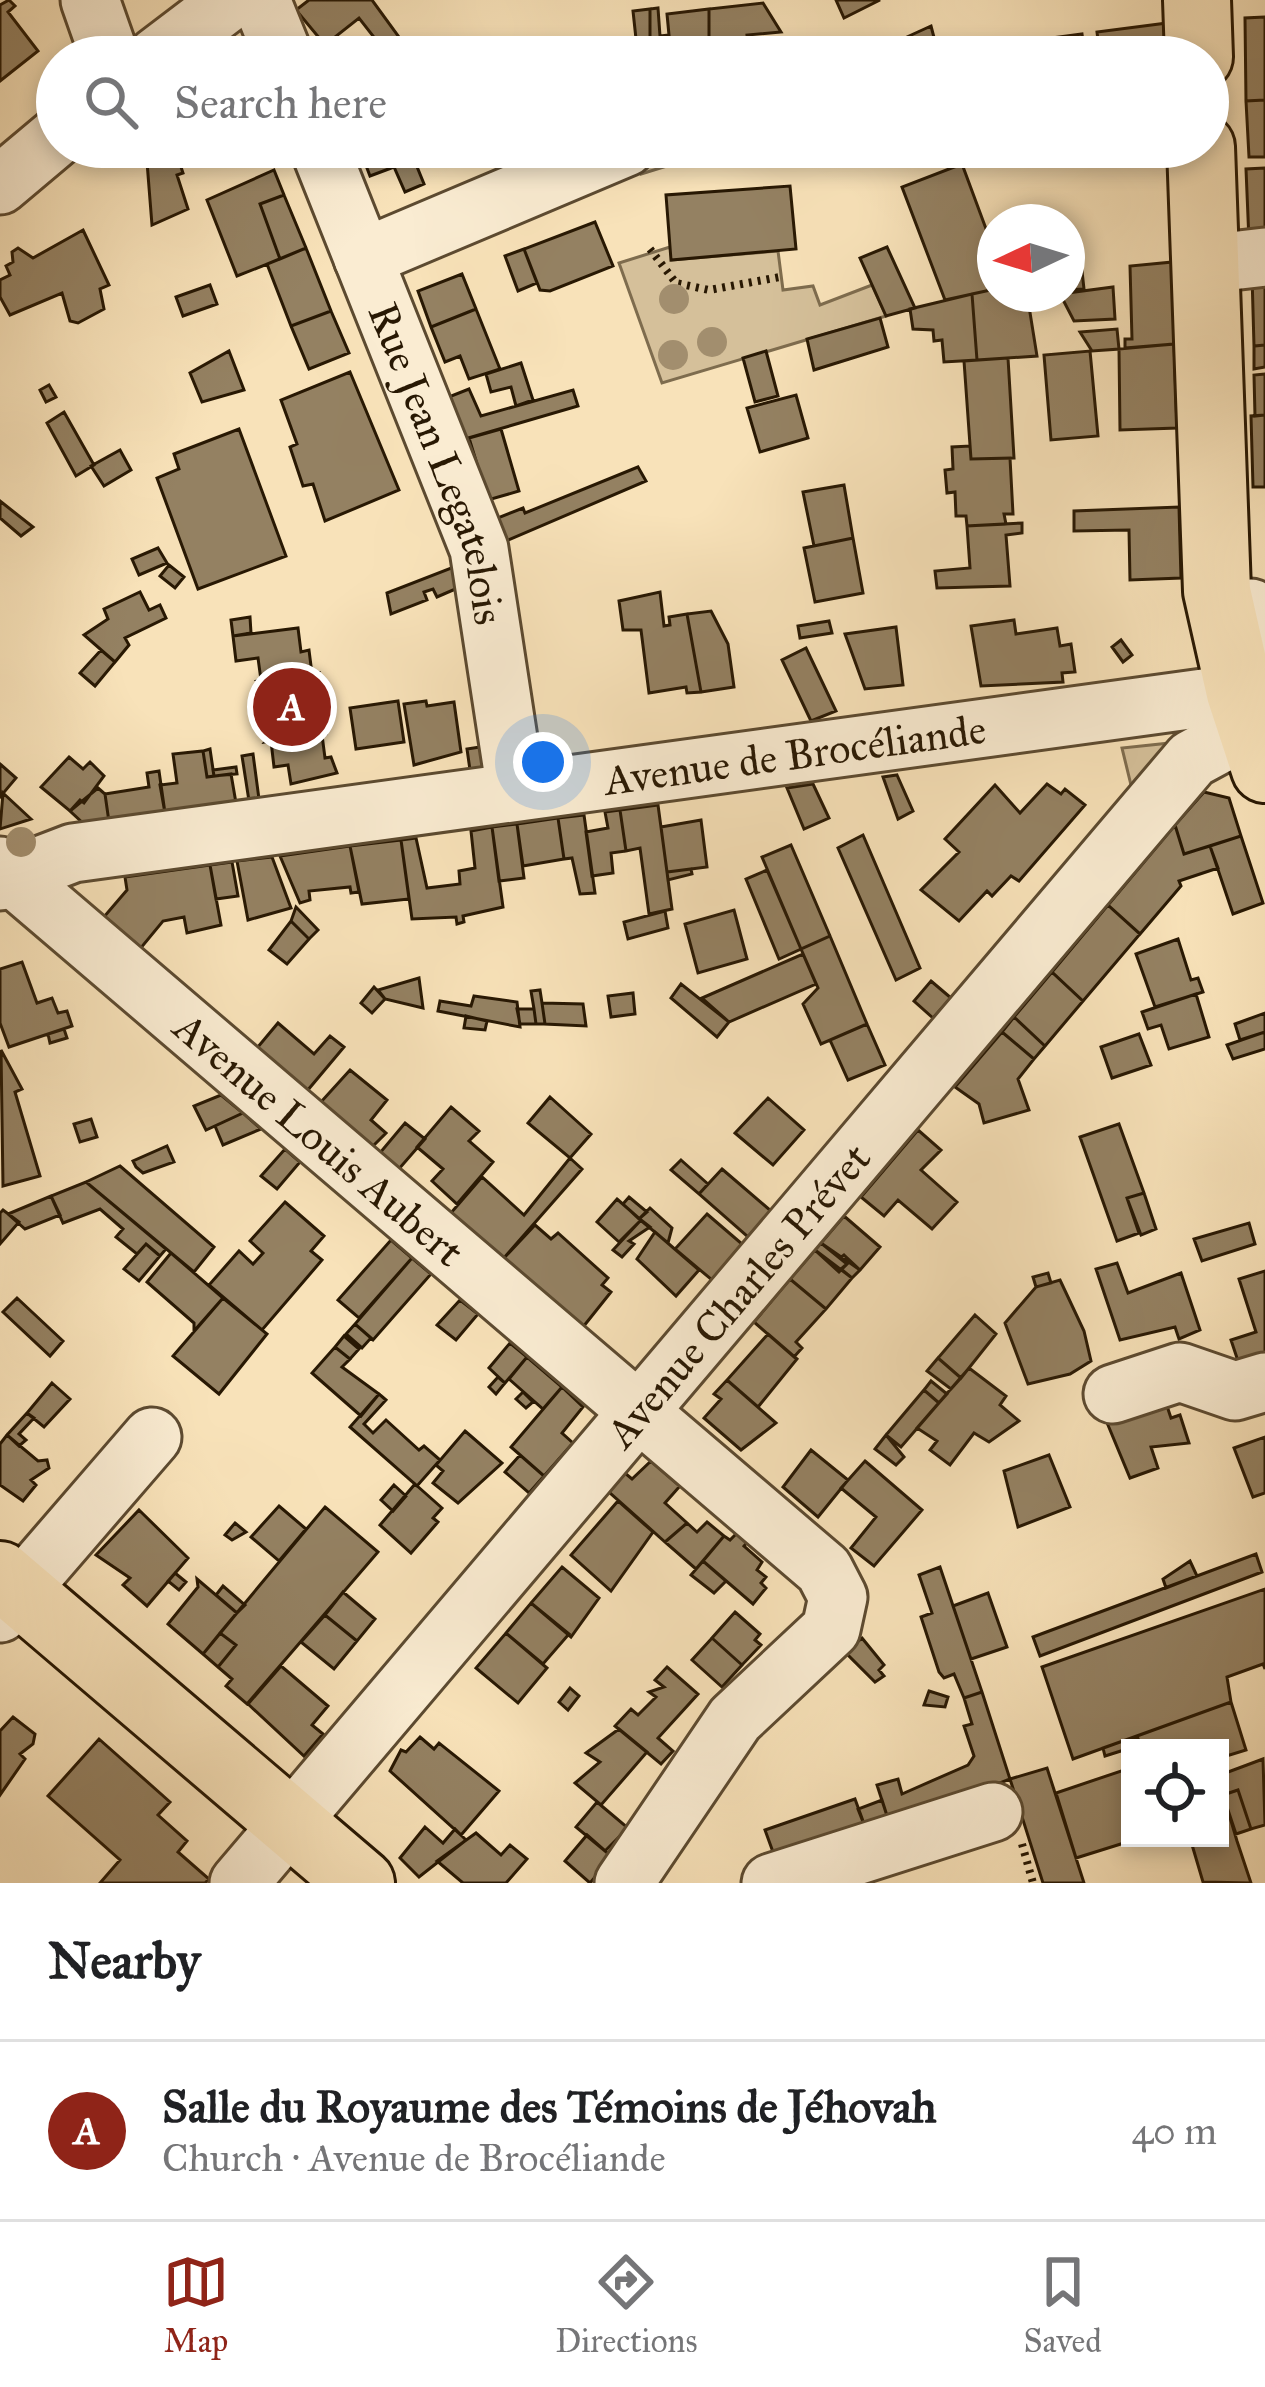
<!DOCTYPE html>
<meta charset="utf-8">
<style>
body{margin:0;font-family:"IM FELL Great Primer",serif;background:#f6f6f6;color:#202124}
.controls{position:absolute;right:36px;bottom:36px;display:grid;overflow:hidden;border-radius:0px;box-shadow:0 6px 18px #0003}
.controls button{width:108px;height:108px;display:grid;place-items:center;padding:0;border:0;border-bottom:3px solid #e0e0e0;background:#fff;color:#202124;font:60px sans-serif}
.compass{position:absolute;left:977px;top:204px;width:108px;height:108px;border-radius:50%;background:#fff;box-shadow:0 6px 18px #0003;rotate:266deg}
.you{position:absolute;left:543px;top:762px;width:42px;height:42px;margin:-30px;border:9px solid #fff;border-radius:50%;background:#1a73e8;box-shadow:0 0 0 18px #1a73e833}
.badge{display:grid;place-items:center;width:78px;height:78px;border-radius:50%;background:#8f2418;color:#fff;font-size:39px;font-weight:700}
.pin{position:absolute;translate:-50% -50%;border:6px solid #fff;box-shadow:0 3px 12px #0006}
.list{margin:0;padding:0;list-style:none}
h2{display:flex;justify-content:space-between;align-items:center;height:156px;margin:0;padding:0 48px;font-size:51px}
h2 small{font-size:39px;font-weight:400;color:#757577}
.list li{display:grid;grid-template-columns:78px 1fr auto;gap:36px;align-items:center;box-sizing:border-box;height:180px;padding:0 48px;border-top:3px solid #e0e0e0}
.list b{display:block;font-size:45px;white-space:nowrap}
.list p{margin:0;font-size:39px;white-space:nowrap;color:#757577}
.list em{font-size:39px;font-style:normal;color:#757577}
.icon{flex:none;width:66px;height:66px;fill:none;stroke:currentColor;stroke-width:2;stroke-linecap:round;stroke-linejoin:round}
.map{position:relative;flex:none;width:1265px;height:1883px;overflow:hidden}
.search{position:absolute;background:#fff;box-shadow:0 6px 18px #0003;left:36px;right:36px;top:36px;height:132px;display:flex;align-items:center;gap:30px;box-sizing:border-box;padding:0 42px;border-radius:66px;color:#757577;font-size:45px}
.sheet{height:336px;background:#fff}
nav{display:flex;justify-content:space-around;align-items:center;box-sizing:border-box;height:168px;border-top:3px solid #e0e0e0;background:#fff;font-size:33px;color:#757577}
nav a{display:grid;justify-items:center;gap:6px}
nav .on{color:#8f2418}
.map>svg:first-child{display:block}
.green{fill:#d5c09a;stroke:#7e6c4e;stroke-width:3}
.building{fill:#948162;stroke:#281803;stroke-width:3}
.lines{fill:none;stroke-linecap:round;stroke-linejoin:round}
.minor-casing{stroke:#5c4a30;stroke-width:63}
.major-casing{stroke:#281803;stroke-width:72}
.path{stroke:#281803;stroke-width:8;stroke-dasharray:3 6;stroke-linecap:butt}
.minor{stroke:#faecd2;stroke-width:57}
.major{stroke:#f8e2b9;stroke-width:66}
.tree{fill:#a28e6e}
.labels{text-anchor:middle;stroke-width:9;stroke-linejoin:round;paint-order:stroke}
.street-label{font-size:42px;fill:#281803;stroke:#faecd2}
</style>
<div class="map">
<svg width="1265" height="1883" viewBox="0 0 1265 1883">
<rect width="100%" height="100%" fill="#f8e2b9"/>
<filter id="stains"><feTurbulence type="fractalNoise" baseFrequency=".00167" numOctaves="4"/><feColorMatrix values="0 0 0 0 .2 0 0 0 0 .09 0 0 0 0 .02 0 0 0 .5 -.17"/></filter>
<radialGradient id="worn" r=".72"><stop offset=".6" stop-color="#630" stop-opacity="0"/><stop offset="1" stop-color="#630" stop-opacity=".3"/></radialGradient>
<path class="green" d="M663,147H728L641,174L638,157Z
M670,247L672,260L778,251L783,290L813,286L820,305L872,285L886,316L662,383L619,263Z
M1170,743L1131,785L1122,748Z"/>
<path class="building" d="M9,0L15,6L8,12L38,51L0,81V5Z
M309,0H372L399,37L380,45L359,18L325,45L296,10Z
M836,0H880L844,18Z
M763,3L781,32L747,35L749,53L709,57V9Z
M658,8L660,36L669,35L667,14L709,9V57H650V9Z
M650,9V57H591L637,48L633,11Z
M1265,17V100L1246,101L1245,18Z
M1167,23V57H1100L1097,32Z
M931,26L937,49L927,52L928,57H863Z
M1082,34L1085,57H990L985,47Z
M377,46L381,57H348Z
M1265,100V157H1249L1246,101Z
M359,147H409L424,184L405,192L394,167L370,176Z
M427,147H474V149L429,154Z
M840,147H909L849,165Z
M176,152L183,173L177,175L188,209L152,225L147,162Z
M962,164L995,253V289L945,300L902,187Z
M1265,168V239L1249,241L1246,169Z
M274,170L284,195L260,204L280,259L237,276L207,200Z
M790,186L796,249L671,260L666,195Z
M284,195L306,248L280,259L260,204Z
M595,222L613,266L550,291L540,290L524,249Z
M83,230L109,285L100,289L104,309L78,323L70,321L62,293L10,315L0,297V280L10,275L6,266L13,262L12,252L18,248L33,258Z
M887,247L915,308L886,316L860,258Z
M306,248L331,311L291,326L267,264Z
M524,249L537,283L518,291L505,256Z
M1173,262L1174,344L1125,348V339H1132L1130,266Z
M1082,271L1084,289L1067,290V273Z
M1265,273V345L1254,346L1252,275Z
M462,274L476,309L431,327L418,291Z
M210,285L217,304L183,316L176,297Z
M1113,287L1115,319L1074,321L1060,294Z
M995,289V294H1027L1037,356L977,360L972,294Z
M972,294L977,360L944,362L942,340L934,341L933,330L913,329L910,309Z
M476,309L500,369L469,379L460,356L445,362L431,327Z
M331,311L349,353L309,369L291,326Z
M880,318L888,347L814,370L807,339Z
M1117,329L1119,349L1092,351L1080,332Z
M1174,344L1177,428L1120,430L1119,349Z
M1265,345V367L1254,369V346Z
M229,351L244,390L202,402L190,373Z
M766,351L778,396L755,402L743,358Z
M1090,351L1098,436L1051,440L1044,355Z
M1008,358L1014,458L971,459L964,361Z
M521,363L533,400L516,406L511,387L491,392L486,374Z
M350,372L399,490L325,521L313,484L303,486L290,447L297,444L281,400Z
M1265,374V415L1255,416L1254,375Z
M49,385L56,397L46,402L40,390Z
M469,389L481,416L573,390L578,406L458,441L441,400Z
M796,395L808,438L760,452L747,408Z
M64,412L94,465L76,476L47,423Z
M1265,415V487H1253L1251,416Z
M239,429L286,556L198,589L157,478L179,469L174,454Z
M501,429L519,491L488,500L469,438Z
M970,446L971,459L1010,458L1013,514H1004L1006,524L967,526L966,516H956L955,492L947,493L945,470L953,469L952,447Z
M120,450L131,470L104,486L91,466Z
M638,467L646,481L499,544L490,521L523,508L525,513Z
M844,485L853,538L814,546L803,492Z
M0,501L33,527L21,536L0,518Z
M1179,507L1181,578L1130,580L1129,530L1074,531V511Z
M1022,523V533L1006,535L1010,586L937,588L935,571L970,568L967,526Z
M853,538L863,593L815,602L804,548Z
M158,548L167,563L139,575L132,559Z
M464,563L467,584L437,597L433,589L424,592L427,600L391,614L387,593Z
M169,565L184,577L175,588L160,576Z
M140,592L149,610L160,605L166,618L125,638L129,645L115,662L84,635L108,619L104,609Z
M660,592L664,626L670,625L669,617L687,614L701,692L687,693L686,687L649,693L641,630H623L619,601Z
M711,611L728,644L734,687L701,692L687,614Z
M250,617L251,633L233,636L231,620Z
M1014,620L1016,634L1057,628L1060,646L1071,644L1075,672L1062,673L1063,682L981,686L971,626Z
M829,621L832,633L800,638L798,626Z
M896,627L903,685L865,689L845,634Z
M298,628L301,652L309,650L312,674L318,673L314,679L326,734L322,735L325,758L331,757L337,773L291,784L288,765L274,767L271,741L265,742L269,737L267,713L261,709L266,708L263,686L257,681L261,680L258,658L236,661L233,636Z
M1121,640L1132,655L1123,662L1112,647Z
M806,648L836,711L811,721L782,660Z
M101,650L115,662L95,686L80,673Z
M398,701L404,742L356,749L350,708Z
M426,701L427,706L454,702L461,752L414,765L404,704Z
M493,745L496,767L470,770L467,749Z
M210,749L214,776L207,777L203,751Z
M203,751L207,777L231,774L236,803L165,813L160,785L177,783L173,754Z
M253,754L259,799L249,801L242,756Z
M69,757L83,769L90,762L104,776L84,803L80,800L70,811L41,787Z
M0,764L16,778L0,797Z
M236,767L237,774L214,776L213,770Z
M159,771L165,813L109,822L105,794L149,787L147,773Z
M897,775L913,811L898,819L883,777Z
M813,784L829,818L804,829L787,788Z
M1047,784L1061,794L1065,789L1085,805L1019,881L1011,876L992,896L987,891L959,921L921,890L959,852L945,839L995,785L1020,813Z
M98,788L105,794L109,822L85,825L70,811Z
M1204,792L1229,798L1241,836L1184,854L1175,825Z
M3,793L31,819L0,829Z
M658,805L672,909L649,914L640,848L626,851L620,810Z
M620,810L626,851L611,853L613,873L592,876L586,832L608,828L605,812Z
M584,815L595,893L580,894L572,858L564,859L558,818Z
M558,818L564,859L523,866L517,824Z
M701,820L707,867L667,872L661,827Z
M517,824L524,878L499,881L492,827Z
M1175,825L1184,854L1210,846L1218,868L1179,881L1181,886L1140,934L1108,905Z
M492,827L503,907L463,916L464,922L457,924L456,917L412,919L401,840L416,838L427,888L460,884L459,871L475,868L471,831Z
M863,835L920,968L896,980L838,848Z
M1241,836L1263,903L1233,914L1210,846Z
M401,840L409,899L362,904L350,846Z
M791,845L830,936L801,949L762,857Z
M350,846L359,892L351,893L350,887L309,891L310,900L300,903L280,856Z
M272,857L291,908L248,920L237,861Z
M232,862L238,896L216,899L210,865Z
M210,865L221,925L187,933L184,917L163,921L140,949L103,918L127,890L125,877Z
M691,869L692,874L668,880L667,872Z
M767,870L801,949L779,959L746,879Z
M1108,905L1140,934L1083,1001L1052,972Z
M296,907L318,930L309,939L291,921Z
M734,910L747,959L698,973L685,924Z
M665,911L668,928L628,939L624,922Z
M291,921L309,939L287,964L269,950Z
M830,936L867,1024L821,1044L803,1004L818,988L801,949Z
M1178,939L1191,980L1198,978L1203,992L1155,1007L1136,954Z
M803,954L816,984L729,1022L702,998Z
M22,962L37,1003L52,998L58,1013L67,1011L72,1026L9,1047L0,1023V969Z
M1052,972L1083,1001L1045,1046L1014,1017Z
M419,978L423,1008L385,999L378,990Z
M931,981L951,998L933,1018L914,1001Z
M681,984L729,1022L717,1037L671,998Z
M374,987L385,999L372,1013L361,1003Z
M540,990L542,1003L545,1024H536L534,1009L531,991Z
M633,993L635,1014L611,1017L608,996Z
M1196,994L1209,1037L1169,1049L1161,1025L1148,1029L1142,1012Z
M474,996L517,1002L520,1027L438,1011L440,1001L471,1006Z
M542,1003L583,1004L586,1026L545,1024Z
M517,1009H534L536,1024H520Z
M1265,1013V1032L1240,1040L1235,1024Z
M466,1016L487,1021L485,1030L464,1028Z
M1014,1017L1045,1046L1034,1059L1002,1032Z
M278,1023L314,1054L330,1036L344,1047L307,1091L257,1048Z
M867,1024L885,1065L848,1080L830,1040Z
M64,1029L67,1038L50,1043L48,1034Z
M1002,1032L1034,1059L1018,1079L1029,1110L984,1123L979,1104L955,1087Z
M1265,1032V1049L1233,1059L1227,1045Z
M1139,1034L1151,1065L1112,1078L1101,1047Z
M1,1050L22,1089L15,1092L40,1176L3,1186Z
M350,1070L387,1100L371,1120L386,1133L372,1147L320,1103Z
M221,1095L243,1113L206,1130L194,1106Z
M550,1097L591,1134L570,1158L528,1123Z
M768,1098L804,1130L773,1165L735,1133Z
M451,1107L479,1131L469,1141L493,1162L457,1204L432,1181L443,1169L417,1147Z
M243,1113L261,1129L223,1145L215,1126Z
M91,1119L97,1137L80,1142L74,1124Z
M405,1123L425,1139L398,1170L379,1154Z
M1119,1124L1144,1193L1127,1198L1139,1233L1117,1241L1080,1137Z
M918,1130L941,1150L921,1170L957,1202L932,1229L898,1200L884,1216L861,1197Z
M167,1146L174,1162L143,1173L136,1167L133,1161Z
M285,1149L300,1162L277,1189L261,1176Z
M570,1158L582,1169L503,1259L450,1214L482,1177L524,1215Z
M681,1160L708,1184L699,1194L671,1170Z
M120,1166L214,1247L194,1272L86,1182Z
M722,1169L771,1211L748,1237L699,1194Z
M86,1182L166,1249L160,1256L146,1244L137,1254L116,1237L123,1229L100,1209L63,1223L51,1196Z
M1144,1193L1156,1229L1141,1235L1127,1198Z
M51,1196L60,1215L25,1229L8,1214Z
M629,1197L647,1212L639,1219L623,1204Z
M617,1199L641,1220L619,1242L597,1222Z
M285,1202L324,1236L311,1251L322,1260L262,1330L209,1285L239,1251L253,1264L263,1253L250,1241Z
M650,1208L672,1228L668,1243L639,1219Z
M3,1210L19,1222L0,1244V1213Z
M707,1214L742,1244L712,1280L675,1249Z
M844,1216L880,1247L860,1270L821,1243Z
M641,1220L650,1227L629,1241L634,1244L622,1257L613,1250Z
M1249,1223L1255,1244L1202,1261L1194,1239Z
M535,1225L551,1239L558,1233L608,1278L602,1285L611,1292L583,1327L503,1259Z
M655,1232L699,1270L676,1296L637,1259Z
M391,1240L412,1258L359,1318L338,1300Z
M821,1243L847,1264L839,1272L815,1250Z
M146,1244L160,1256L139,1281L124,1269Z
M815,1250L852,1278L826,1309L790,1279Z
M171,1253L223,1298L194,1331V1323L147,1282Z
M844,1255L860,1270L852,1278L841,1269L847,1264L840,1258Z
M412,1258L431,1274L373,1340L355,1324Z
M1117,1263L1128,1293L1181,1273L1200,1330L1179,1339L1175,1327L1120,1340L1096,1269Z
M1265,1271V1369L1243,1376L1231,1340L1256,1332L1239,1279Z
M1048,1273L1051,1283L1036,1287L1033,1277Z
M790,1279L826,1309L796,1342L802,1348L794,1357L754,1322Z
M1060,1280L1084,1331L1091,1361L1070,1374L1028,1384L1005,1323L1036,1287Z
M17,1298L63,1341L50,1356L3,1312Z
M223,1298L267,1334L219,1394L173,1356Z
M460,1300L478,1314L456,1340L437,1325Z
M975,1315L996,1334L961,1378L938,1358Z
M355,1324L371,1338L362,1348L346,1334Z
M768,1334L797,1359L758,1407L727,1380Z
M344,1336L359,1349L350,1359L335,1347Z
M510,1343L527,1357L505,1383L489,1368Z
M335,1347L350,1359L342,1367L379,1394L361,1416L312,1373Z
M527,1357L562,1387L543,1409L509,1379Z
M938,1358L961,1378L951,1389L927,1371Z
M969,1368L1006,1396L1000,1405L1019,1421L989,1442L974,1433L950,1465L930,1450L937,1441L917,1428Z
M498,1377L505,1383L496,1394L489,1387Z
M727,1380L776,1423L741,1450L704,1418L721,1399L714,1394Z
M931,1381L947,1394L939,1403L924,1390Z
M52,1383L70,1399L44,1427L27,1413Z
M562,1387L583,1407L562,1433L573,1443L544,1476L511,1447Z
M924,1390L939,1403L901,1447L886,1435Z
M523,1392L533,1402L526,1408L516,1399Z
M379,1394L386,1400L364,1424L373,1433L386,1420L419,1450L424,1446L440,1460L417,1486L350,1427Z
M1163,1394L1171,1418L1180,1415L1189,1443L1151,1447L1158,1468L1130,1478L1103,1413Z
M27,1413L34,1418L19,1434L26,1440L19,1446L7,1435Z
M465,1431L502,1463L458,1503L433,1483L443,1471L436,1465Z
M7,1435L38,1461L47,1460L49,1468L31,1480L36,1485L23,1501L0,1485V1444Z
M886,1435L904,1457L896,1465L875,1449Z
M1265,1437V1493L1253,1497L1234,1448Z
M811,1450L848,1480L818,1517L783,1487Z
M520,1455L544,1476L529,1493L505,1472Z
M1049,1455L1070,1507L1018,1527L1004,1471Z
M651,1461L680,1486L665,1503L687,1523L665,1542L609,1492L625,1473L632,1479Z
M865,1461L922,1510L874,1566L851,1548L876,1517L841,1488Z
M415,1484L442,1508L433,1518L438,1522L411,1553L380,1525Z
M394,1485L406,1496L393,1511L381,1500Z
M618,1501L653,1532L611,1591L571,1555Z
M279,1506L306,1529L279,1561L251,1537Z
M325,1507L378,1552L247,1704L226,1686L232,1679L218,1667L236,1645L220,1633Z
M139,1510L188,1558L147,1606L123,1585L130,1578L96,1555Z
M707,1522L724,1536L696,1569L665,1542L687,1523L697,1532Z
M235,1523L246,1532L232,1540L225,1535Z
M741,1529L751,1538L744,1546L762,1562L757,1570L766,1577L761,1583L766,1588L753,1604L703,1561L724,1536L730,1540Z
M1256,1554L1262,1572L1040,1656L1033,1637Z
M703,1561L726,1581L714,1593L691,1575Z
M1190,1561L1197,1576L1166,1588L1163,1579Z
M562,1567L599,1598L571,1637L531,1603Z
M940,1567L982,1692L964,1698L954,1674L944,1678L939,1672L921,1617L932,1613L919,1575Z
M175,1573L186,1582L179,1590L168,1581Z
M197,1579L237,1613L203,1654L168,1624L198,1587Z
M223,1586L245,1605L237,1613L216,1595Z
M1265,1589V1669L1263,1664L1227,1677L1231,1702L1073,1759L1042,1667Z
M343,1592L375,1619L357,1641L325,1615Z
M988,1593L1007,1647L971,1659L953,1606Z
M531,1603L569,1634L543,1664L506,1633Z
M735,1612L760,1634L755,1640L761,1645L742,1665L712,1638Z
M325,1615L357,1641L334,1669L301,1642Z
M220,1633L236,1645L218,1667L203,1654Z
M506,1633L547,1668L518,1703L476,1668Z
M712,1638L742,1665L722,1687L692,1660Z
M862,1638L884,1665L879,1670L884,1676L875,1682L845,1652Z
M281,1666L328,1706L312,1725L323,1734L304,1756L248,1704Z
M667,1667L698,1694L658,1738L673,1751L661,1764L615,1726L631,1709L638,1715L656,1697L649,1692L664,1687L655,1680Z
M570,1688L579,1696L568,1710L559,1702Z
M929,1691L948,1697L945,1707L924,1705Z
M982,1692L1010,1779L890,1825L877,1785L898,1779L902,1794L968,1765L974,1756L964,1726L972,1724L964,1698Z
M1231,1702L1246,1750L1220,1758V1748H1142L1137,1736Z
M13,1717L35,1734L33,1744L20,1754L25,1759L0,1795V1731Z
M619,1729L647,1752L601,1805L575,1783L600,1762L586,1753Z
M1137,1736L1140,1745L1105,1756L1103,1748Z
M420,1737L434,1749L439,1743L499,1791L461,1835L390,1771L401,1750L406,1752Z
M99,1739L170,1802L158,1815L187,1841L178,1852L209,1879L205,1883H100L120,1860L48,1796Z
M1263,1759L1265,1825L1251,1829L1238,1790L1223,1795L1220,1775Z
M1047,1768L1084,1883H1043L1010,1779Z
M1130,1768V1838H1140L1076,1858L1056,1793Z
M1220,1784L1237,1841L1251,1883L1203,1882L1190,1838H1220Z
M1238,1790L1251,1829L1236,1834L1223,1795Z
M855,1799L867,1832L777,1863L765,1830Z
M882,1800L890,1825L867,1832L858,1809Z
M597,1802L628,1828L605,1851L576,1827Z
M425,1827L443,1843L455,1829L466,1840L419,1877L400,1858Z
M476,1833L501,1855L510,1845L527,1859L506,1883H463L437,1861Z
M587,1835L612,1857L590,1883L565,1861Z"/>
<g class="lines">
<g class="minor-casing">
<g id="minor">
<path d="M90,0L110,57"/>
<path d="M261,0L284,57"/>
<path d="M156,57L231,0"/>
<path id="s1" d="M319,147L479,549L516,791"/>
<path d="M0,185L57,137"/>
<path d="M363,258L626,147"/>
<path d="M1205,264L1265,257"/>
<path d="M1220,614L1251,608L1265,627"/>
<path id="s2" d="M0,866L824,1570L838,1597L831,1629L735,1719L624,1883"/>
<path id="s3" d="M0,881L73,853L1240,693"/>
<path d="M1113,1394L1180,1372L1235,1391L1265,1382"/>
<path d="M0,1613L152,1437"/>
<path id="s4" d="M239,1883L1192,759L1251,727"/>
<path d="M771,1883L993,1812"/>
</g>
</g>
<g class="major-casing">
<path id="major" d="M1197,0L1199,57
M1201,147L1217,591L1240,693L1265,769
M0,1575L361,1883"/>
</g>
<path class="path" d="M650,249L676,283L709,290L780,277
M1022,1844L1033,1883"/>
<use href="#minor" class="minor"/>
<use href="#major" class="major"/>
</g>
<g class="tree">
<circle cx="674" cy="299" r="15"/>
<circle cx="712" cy="342" r="15"/>
<circle cx="673" cy="355" r="15"/>
<circle cx="21" cy="842" r="15"/>
</g>
<g class="labels">
<g class="street-label">
<text dy="15" stroke="none"><textPath href="#s1" startOffset="339">Rue Jean Legatelois</textPath></text>
<text dy="15" stroke="none"><textPath href="#s3" startOffset="807">Avenue de Brocéliande</textPath></text>
<text dy="15" stroke="none"><textPath href="#s2" startOffset="420">Avenue Louis Aubert</textPath></text>
<text dy="15" stroke="none"><textPath href="#s4" startOffset="771">Avenue Charles Prévet</textPath></text>
</g>
</g>
<rect width="100%" height="100%" filter="url(#stains)"/>
<rect width="100%" height="100%" fill="url(#worn)"/>
</svg>
<div class="controls">
<button><svg class="icon" aria-label="locate" viewBox="0 0 24 24"><circle cx="12" cy="12" r="6"/><path d="M12 2v4M12 18v4M2 12h4M18 12h4"/></svg></button>
</div>
<svg class="compass" viewBox="-18 -18 36 36"><path d="M0-13l5 13h-10z" fill="#e53935"/><path d="M0 13l5-13h-10z" fill="#757577"/></svg>
<div class="you"></div>
<div class="pin badge" style="left:292px;top:707px">A</div>
<div class="search"><svg class="icon" aria-label="search" viewBox="0 0 24 24"><circle cx="10" cy="10" r="6"/><path d="M15 15l6 6"/></svg>Search here</div>
</div>
<section class="sheet">
<h2>Nearby<small></small></h2>
<ul class="list">
<li><span class="badge">A</span><div><b>Salle du Royaume des Témoins de Jéhovah</b><p>Church · Avenue de Brocéliande</p></div><em>40 m</em></li>
</ul>
</section>
<nav>
<a class="on"><svg class="icon" aria-label="map" viewBox="0 0 24 24"><path d="M3 6l6-2 6 2 6-2v14l-6 2-6-2-6 2zM9 4v14M15 6v14"/></svg>Map</a>
<a><svg class="icon" aria-label="directions" viewBox="0 0 24 24"><path d="M12 3l9 9-9 9-9-9zM9 14v-3h6M13 9l2 2-2 2"/></svg>Directions</a>
<a><svg class="icon" aria-label="saved" viewBox="0 0 24 24"><path d="M7 4h10v16l-5-4-5 4z"/></svg>Saved</a>
</nav>
